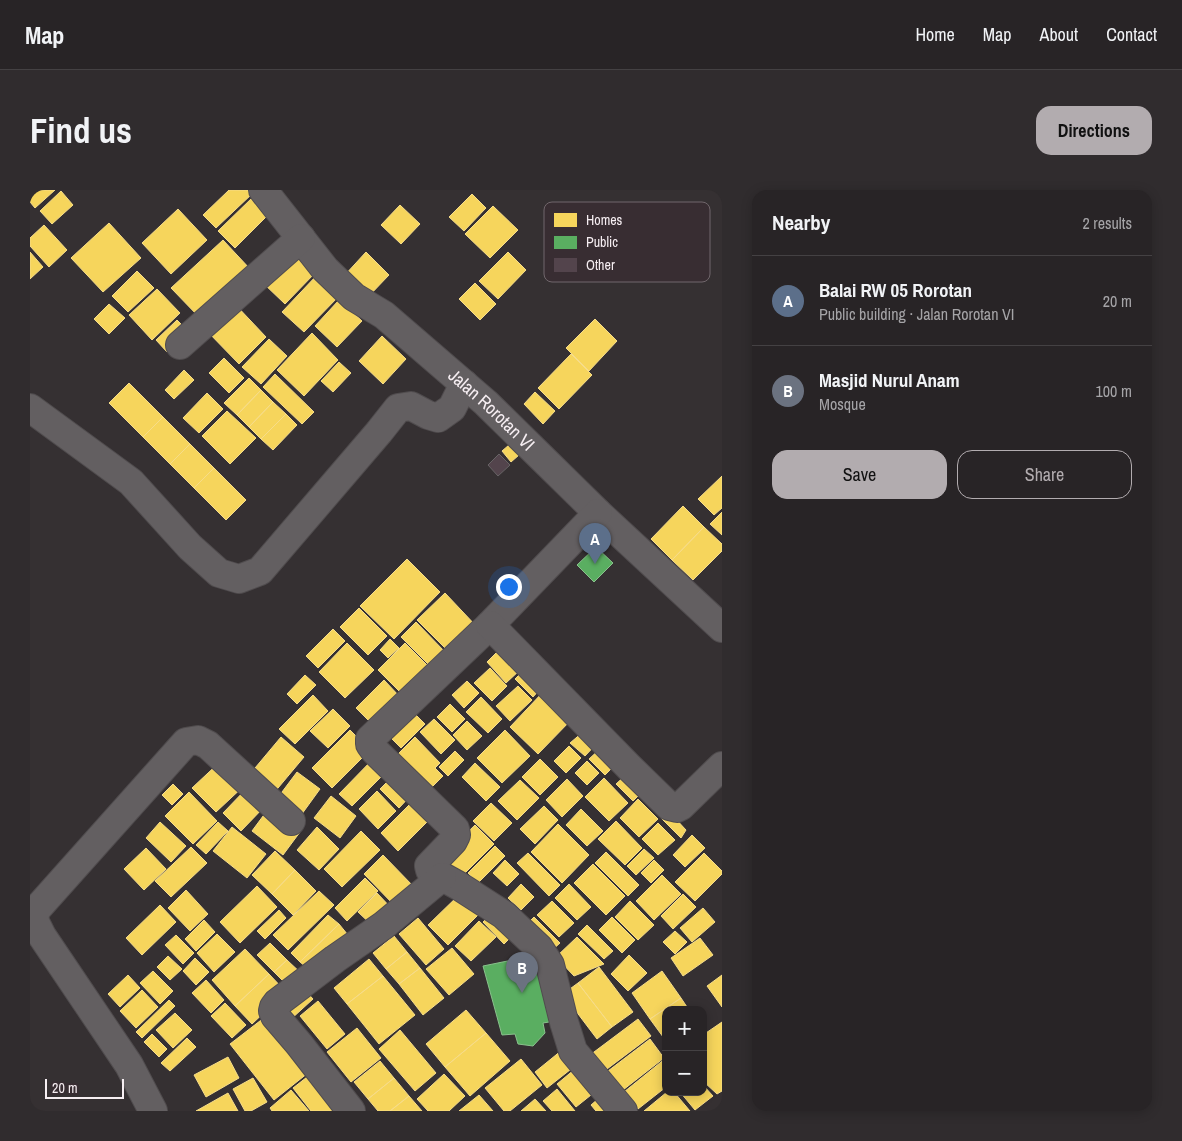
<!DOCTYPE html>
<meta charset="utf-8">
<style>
body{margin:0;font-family:"Archivo Narrow",sans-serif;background:#302c2e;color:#f1f3f6}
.controls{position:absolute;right:15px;bottom:15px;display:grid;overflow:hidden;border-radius:10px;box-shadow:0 2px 12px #0003}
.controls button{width:45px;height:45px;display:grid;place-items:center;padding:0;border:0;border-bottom:1px solid #444143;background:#282426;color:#f1f3f6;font:25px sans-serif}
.scale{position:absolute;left:15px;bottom:12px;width:79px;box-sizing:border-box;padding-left:5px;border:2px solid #f6eef2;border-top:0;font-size:14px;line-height:18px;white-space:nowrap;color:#f6eef2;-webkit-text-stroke:4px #382d32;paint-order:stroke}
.you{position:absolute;left:478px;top:396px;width:18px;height:18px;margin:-12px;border:4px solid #fff;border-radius:50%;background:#1a73e8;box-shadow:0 0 0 8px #1a73e833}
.badge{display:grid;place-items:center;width:32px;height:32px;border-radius:50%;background:#b2acaf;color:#fff;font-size:16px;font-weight:700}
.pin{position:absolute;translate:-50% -41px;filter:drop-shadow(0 1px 2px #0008)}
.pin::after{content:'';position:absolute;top:26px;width:18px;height:15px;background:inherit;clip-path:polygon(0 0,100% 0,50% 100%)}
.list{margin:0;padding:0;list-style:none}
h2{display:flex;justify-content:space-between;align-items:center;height:65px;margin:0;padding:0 20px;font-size:21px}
h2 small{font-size:16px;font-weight:400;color:#a5a4a7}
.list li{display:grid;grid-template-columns:32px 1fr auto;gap:15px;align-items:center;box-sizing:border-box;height:90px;padding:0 20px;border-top:1px solid #444143}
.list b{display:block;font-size:19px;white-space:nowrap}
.list p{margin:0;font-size:16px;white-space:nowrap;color:#a5a4a7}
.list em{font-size:16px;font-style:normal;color:#a5a4a7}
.actions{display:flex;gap:10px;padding:15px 20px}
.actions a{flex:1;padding:11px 0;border:1px solid #b2acaf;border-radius:15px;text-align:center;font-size:18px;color:#b2acaf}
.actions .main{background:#b2acaf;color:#111}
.map{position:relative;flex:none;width:692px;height:921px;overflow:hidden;border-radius:15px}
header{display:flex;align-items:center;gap:30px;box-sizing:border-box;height:70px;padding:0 25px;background:#282426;border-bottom:1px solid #444143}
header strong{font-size:24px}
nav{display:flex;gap:28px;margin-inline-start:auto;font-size:18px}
.intro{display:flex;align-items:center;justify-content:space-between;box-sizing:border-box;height:120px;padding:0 30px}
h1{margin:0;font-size:35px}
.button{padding:12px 22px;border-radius:15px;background:#b2acaf;color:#111;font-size:18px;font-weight:700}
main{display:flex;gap:30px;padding:0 30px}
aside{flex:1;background:#282426;border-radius:15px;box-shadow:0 2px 12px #0003}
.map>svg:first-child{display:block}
.homes{fill:#f6d55c;stroke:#f6dc89}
.public{fill:#5aae61;stroke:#89c18c}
.building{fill:#53444c;stroke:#676365}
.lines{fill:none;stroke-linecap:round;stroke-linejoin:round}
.minor-casing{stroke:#504c4e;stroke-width:30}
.minor{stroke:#635f61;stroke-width:28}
.labels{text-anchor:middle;stroke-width:5;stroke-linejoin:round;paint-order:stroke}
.street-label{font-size:18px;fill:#f6eef2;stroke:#382d32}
.key{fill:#382d32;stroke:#71676c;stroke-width:1}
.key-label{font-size:14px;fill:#f6eef2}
</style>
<header>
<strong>Map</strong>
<nav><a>Home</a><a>Map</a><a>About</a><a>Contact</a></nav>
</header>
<div class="intro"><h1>Find us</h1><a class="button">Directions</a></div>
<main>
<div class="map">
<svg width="692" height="921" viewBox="0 0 692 921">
<rect width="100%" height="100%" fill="#353032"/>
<path class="homes" d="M0,0H25L5,18L0,12Z
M199,0H221L223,3L186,38L173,25Z
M31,1L43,15L22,34L10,21Z
M442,4L456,18L434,41L419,27Z
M224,6L240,23L205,58L188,41Z
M370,15L390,34L371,54L351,35Z
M463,16L488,40L460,68L435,44Z
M148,19L177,50L141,84L112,53Z
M79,33L111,68L73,102L41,68Z
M14,35L37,60L19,77L0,56V48Z
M193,50L221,80L170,128L141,98Z
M263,60L286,82L255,114L232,92Z
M0,62L13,77L0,89Z
M336,62L359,85L337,108L314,86Z
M478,62L496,80L468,109L449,91Z
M107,81L124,98L98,122L82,106Z
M288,84L310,105L274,142L252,122Z
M445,93L466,114L450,130L429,109Z
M127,99L150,123L122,150L99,125Z
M309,110L332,131L307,157L285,136Z
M203,112L236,147L209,174L175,139Z
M79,114L95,128L79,144L64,129Z
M565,129L587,151L559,181L536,158Z
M147,130L159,142L137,162L126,150Z
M282,143L308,170L274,206L247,180Z
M352,146L376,169L353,194L329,171Z
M239,149L257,166L231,194L212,177Z
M541,164L562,185L529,219L508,198Z
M194,168L214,188L199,203L179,183Z
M309,172L321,183L303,202L291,191Z
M154,180L164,190L144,209L135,200Z
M245,184L284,222L272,234L233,197Z
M219,188L231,200L207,225L194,213Z
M99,193L133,227L113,247L79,213Z
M231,200L243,212L219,237L207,225Z
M505,202L525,221L513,234L494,214Z
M177,203L193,219L169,243L153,228Z
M243,212L256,224L231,249L219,237Z
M197,221L226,248L200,274L172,246Z
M256,224L267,235L243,260L231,249Z
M133,227L160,254L140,274L113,247Z
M160,254L184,278L164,298L140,274Z
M479,255L489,265L481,272L472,261Z
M184,278L216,310L196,330L164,298Z
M692,286V318L684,325L668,309Z
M653,316L674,337L642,370L621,349Z
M692,322V345L680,334Z
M674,337L692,354V361L663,390L642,370Z
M377,369L410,402L364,449L330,416Z
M415,403L448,438L421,464L387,430Z
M329,418L357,446L338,465L310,437Z
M386,432L416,463L402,478L371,447Z
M303,439L315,451L288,478L276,466Z
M360,449L369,458L358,468L350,460Z
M317,453L344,480L315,508L289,482Z
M375,453L404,482L377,509L348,480Z
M471,458L491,479L476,493L457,472Z
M460,478L477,496L462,511L444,493Z
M494,480L511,498L503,507L485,489Z
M275,485L286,495L267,514L257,504Z
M354,490L371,508L344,536L326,518Z
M437,491L449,503L434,518L422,505Z
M488,496L502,510L480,531L466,516Z
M514,501L543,528L508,564L480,537Z
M283,505L298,521L265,554L249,539Z
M451,507L472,529L458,543L436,522Z
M420,514L435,529L422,542L407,527Z
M377,516L395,534L371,558L353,540Z
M303,519L320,536L298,558L280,541Z
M404,529L425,550L411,564L390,542Z
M437,531L452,546L437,560L423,545Z
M320,540L340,560L302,598L282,578Z
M475,540L500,566L472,593L447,568Z
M553,542L570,550L555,566L540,553Z
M251,547L274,567L243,604L220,584Z
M385,547L410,573L405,578L413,586L400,599L367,565Z
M539,556L551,568L536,583L524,571Z
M571,558L587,573L575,585L559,569Z
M425,561L434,570L418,586L409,577Z
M346,566L359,579L322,616L309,604Z
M193,569L216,594L186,622L162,598Z
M510,569L528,587L510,605L492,587Z
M557,571L569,583L557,595L545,583Z
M445,573L470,597L456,611L432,587Z
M267,582L290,599L269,628L246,610Z
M598,583L617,597L603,611L586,594Z
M365,584L383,603L369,618L350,599Z
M574,588L598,613L579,631L555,607Z
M537,589L553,606L532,627L516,610Z
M490,590L509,608L487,630L468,611Z
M143,594L153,604L142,615L132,605Z
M219,596L237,614L211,641L193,623Z
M347,601L366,621L348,639L329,619Z
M159,602L187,631L163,654L135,626Z
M301,606L326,626L310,648L284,628Z
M385,609L403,626L368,661L351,643Z
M608,609L628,629L609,647L590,628Z
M461,613L482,633L464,651L443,631Z
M631,613L656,640L651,648L623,620Z
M514,616L528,630L505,654L490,639Z
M239,618L270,642L253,665L222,641Z
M551,619L573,641L557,656L536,635Z
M586,631L612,658L595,675L568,649Z
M130,632L156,656L141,672L116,648Z
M188,632L198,641L176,664L166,655Z
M628,633L645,650L628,665L612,649Z
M528,634L559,665L532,693L501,662Z
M445,635L464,654L426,692L407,672Z
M202,637L236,664L217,688L183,661Z
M287,637L309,659L289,680L267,660Z
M331,641L350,660L312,697L294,679Z
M662,645L675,658L655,677L643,665Z
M465,656L475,666L448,693L438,683Z
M161,657L177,673L141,707L125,691Z
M116,658L136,679L114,700L94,679Z
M614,659L624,668L606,685L597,676Z
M245,661L265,680L242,704L222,685Z
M576,662L609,695L598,706L565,673Z
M498,663L530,695L519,706L487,673Z
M674,663L692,681V684L665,711L645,692Z
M353,665L384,697L365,716L334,684Z
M475,670L489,684L477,696L463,683Z
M624,670L634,680L621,693L611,683Z
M563,674L595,706L576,725L544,693Z
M265,680L286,701L263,725L242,704Z
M632,685L651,704L624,730L606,711Z
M335,688L348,701L317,731L305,718Z
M491,694L504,707L491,720L478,708Z
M539,694L561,717L547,730L525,708Z
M227,696L247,717L210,753L190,732Z
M156,700L178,724L160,741L138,718Z
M289,701L304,715L258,760L243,745Z
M432,702L452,721L418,755L398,735Z
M347,703L364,721L346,739L328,722Z
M653,704L666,717L643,739L631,726Z
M522,711L544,733L529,747L507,725Z
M600,711L624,735L608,750L585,727Z
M130,715L146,732L112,765L96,748Z
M673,718L685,732L662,752L650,738Z
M249,720L256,728L235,749L227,741Z
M464,721L486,742L474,754L453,732Z
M298,725L309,734L270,772L261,763Z
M504,727L530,753L521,761L495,736Z
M582,727L605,750L592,763L569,740Z
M388,728L414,759L396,775L369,744Z
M174,730L185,742L166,761L155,749Z
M449,731L466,747L441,771L425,756Z
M309,734L322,750L282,782L270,772Z
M557,735L583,761L574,769L548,744Z
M645,741L657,752L645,764L633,752Z
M187,744L205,762L184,782L167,763Z
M146,745L164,763L153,774L135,755Z
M364,746L377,762L356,779L343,763Z
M547,747L574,774L544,786L526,767Z
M670,748L683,765L653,786L641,768Z
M240,753L257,770L244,782L227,765Z
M422,758L444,784L419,805L396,779Z
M215,759L239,784L205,816L182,790Z
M377,762L390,778L369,794L356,779Z
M599,765L617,783L598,801L581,784Z
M138,766L152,779L140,790L127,777Z
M165,768L179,782L166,795L153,781Z
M339,769L353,786L317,814L304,798Z
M257,770L274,786L260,798L244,782Z
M569,777L603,822L582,837L548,793Z
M390,778L414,808L393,825L369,794Z
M123,781L143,801L130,814L110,793Z
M632,781L651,808L620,829L602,803Z
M239,784L256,802L222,834L205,816Z
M98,785L110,798L90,817L78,804Z
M692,785V817L677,796Z
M353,786L385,825L349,854L317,814Z
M176,790L194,810L181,823L162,803Z
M548,793L582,837L567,849L533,804Z
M272,797L283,809L260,830L250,819Z
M112,800L128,817L106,838L90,821Z
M651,808L659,820H636V851L620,829Z
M139,810L145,816L112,848L106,842Z
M288,811L315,844L297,859L270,826Z
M195,813L216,835L202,848L181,826Z
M436,820L456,843L415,877L396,854Z
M145,823L162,840L143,858L126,840Z
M239,824L283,879L244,910L200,854Z
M608,829L621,846L573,882L560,865Z
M692,832V901L687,904L673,891V845Z
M327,838L351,868L321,892L297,862Z
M370,840L406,883L385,901L349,859Z
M456,843L480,871L440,906L415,877Z
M122,844L137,859L129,867L114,852Z
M157,848L166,857L140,881L131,873Z
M620,849L634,868L593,900L578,881Z
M537,856L550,872L517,898L505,882Z
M198,867L209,888L176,907L164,885Z
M636,868V897L608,919L594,902Z
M491,869L512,895L480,921H474L455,898Z
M350,871L364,888L338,909L324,892Z
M551,874L571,897L546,917L527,894Z
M286,880L309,921H281L263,898Z
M414,884L435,906L419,921H398L387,909Z
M223,888L237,912L221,921H215L203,899Z
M364,888L379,906L360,921H348L338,909Z
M673,895L683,906L665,920L650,902H673Z
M527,899L545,921H522L513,911Z
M261,900L279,921H242L240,918Z
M576,902L592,921H566L561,915Z
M637,902H644L660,921H614Z
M198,903L208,921H166Z
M449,905L463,921H429Z
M379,906L392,921H360Z
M505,909L516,921H491Z"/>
<path class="public" d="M566,357L583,373L564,392L547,375Z
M512,764L531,830L513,833L515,843L503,856L488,854L485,844L472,845L453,776Z"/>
<path class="building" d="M469,264L480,275L468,286L458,275Z"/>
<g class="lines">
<g class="minor-casing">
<g id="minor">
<path id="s1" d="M233,0L295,79L324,107L354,125L456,213L568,323L692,438"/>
<path d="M150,155L271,48"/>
<path d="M0,218L101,292L160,357L189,383L209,389L230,381L349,242L368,218L381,216L398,225L408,228L422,218L434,194"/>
<path d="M568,323L460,435L340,549V554L345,561L425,639L426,645L423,651L399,676L400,680L429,696L474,725L509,758L520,775L534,832L543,861L593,921"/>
<path d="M460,435L599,577L639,616L647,618L651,616L692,576"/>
<path d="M123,921L99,875L12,746L4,730L6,720L156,552L168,550L178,555L261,631"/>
<path d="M321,921L269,854L245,826L243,821L244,817L247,813L305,769L354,735L412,687"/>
</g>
</g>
<use href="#minor" class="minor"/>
</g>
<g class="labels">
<g class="street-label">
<text dy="6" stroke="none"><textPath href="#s1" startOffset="319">Jalan Rorotan VI</textPath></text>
</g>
</g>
<rect x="514" y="12" width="166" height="80" rx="8" class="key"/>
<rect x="524" y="23" width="23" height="14" fill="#f6d55c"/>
<rect x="524" y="46" width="23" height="13" fill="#5aae61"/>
<rect x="524" y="68" width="23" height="14" fill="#53444c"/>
<g class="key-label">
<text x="556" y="35">Homes</text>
<text x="556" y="57">Public</text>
<text x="556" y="80">Other</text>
</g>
</svg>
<div class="controls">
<button>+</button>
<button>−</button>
</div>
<div class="scale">20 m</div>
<div class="you"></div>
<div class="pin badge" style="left:565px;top:374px;background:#5c6f8a">A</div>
<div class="pin badge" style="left:492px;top:803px;background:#6b7280">B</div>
</div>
<aside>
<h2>Nearby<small>2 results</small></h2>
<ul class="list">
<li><span class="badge" style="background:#5c6f8a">A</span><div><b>Balai RW 05 Rorotan</b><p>Public building · Jalan Rorotan VI</p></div><em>20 m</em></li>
<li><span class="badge" style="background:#6b7280">B</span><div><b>Masjid Nurul Anam</b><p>Mosque</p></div><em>100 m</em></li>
</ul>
<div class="actions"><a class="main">Save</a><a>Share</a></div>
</aside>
</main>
